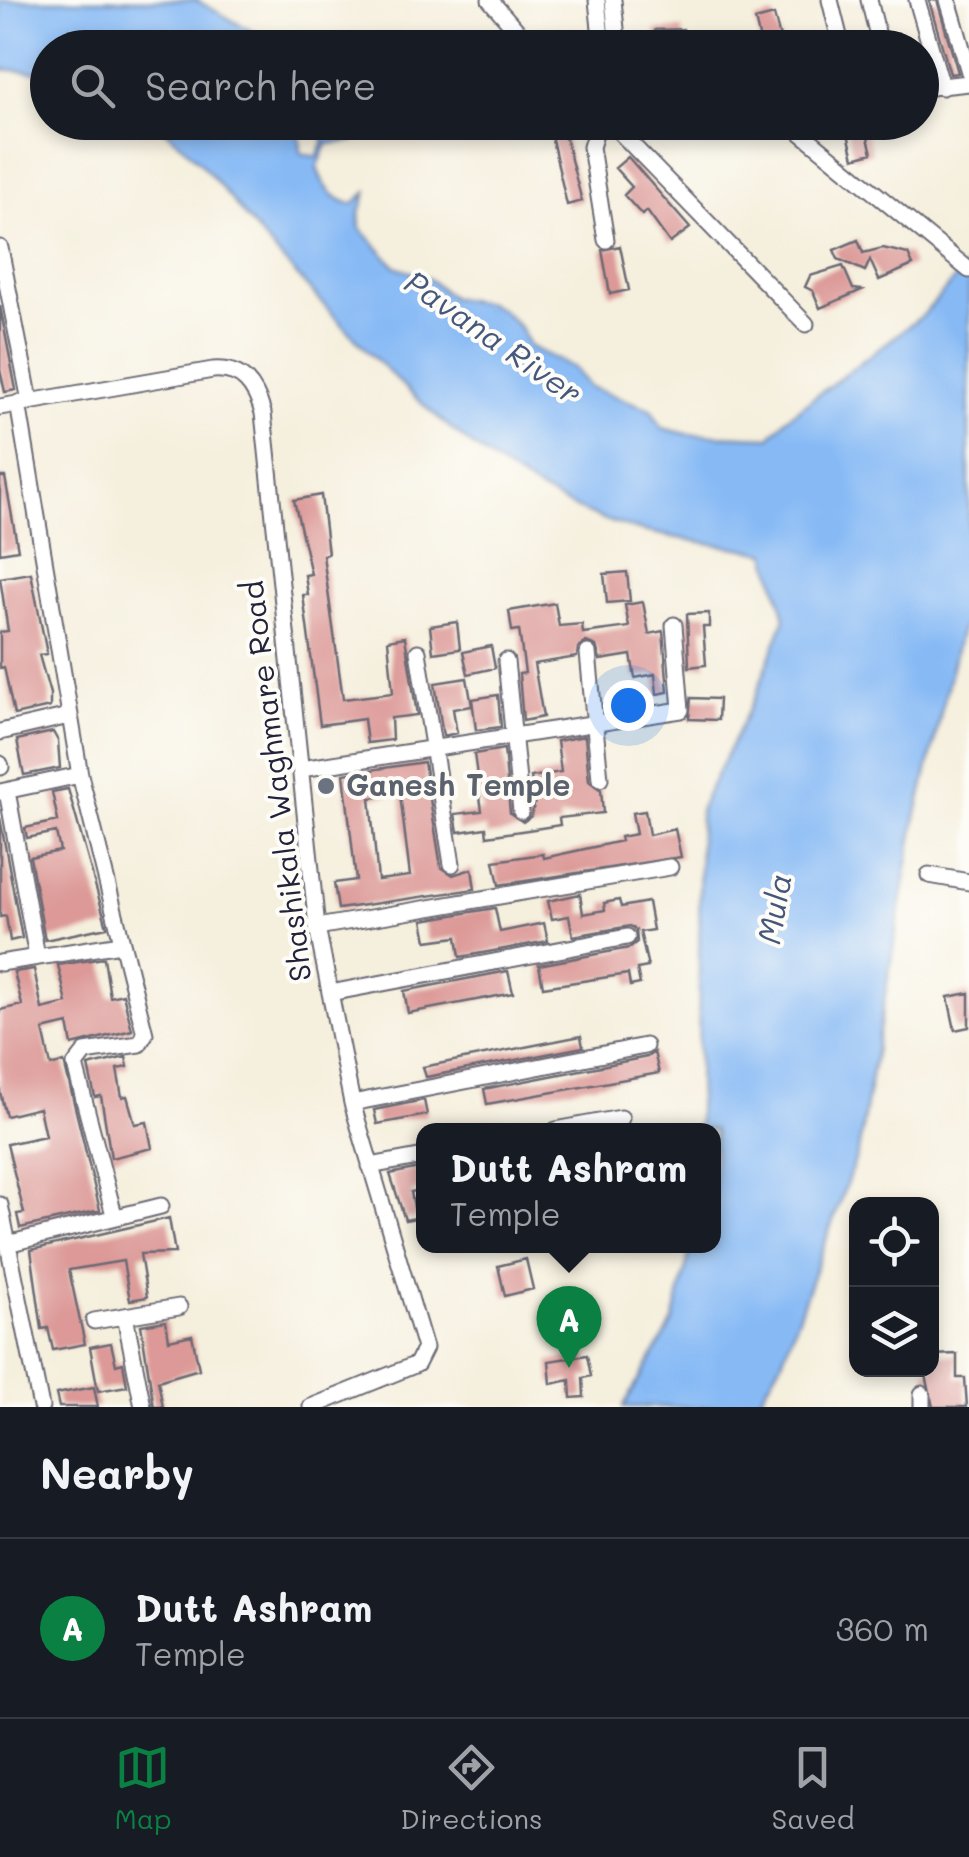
<!DOCTYPE html>
<style>
body{margin:0;font-family:Mali,sans-serif;background:#20242c;color:#f1f3f6}
.controls{position:absolute;right:30px;bottom:30px;display:grid;overflow:hidden;border-radius:20px;box-shadow:0 5px 15px #0003}
.controls button{width:90px;height:90px;display:grid;place-items:center;padding:0;border:0;border-bottom:2px solid #363941;background:#171b24;color:#f1f3f6;font:50px sans-serif}
.you{position:absolute;left:628px;top:705px;width:35px;height:35px;margin:-25px;border:8px solid #fff;border-radius:50%;background:#1a73e8;box-shadow:0 0 0 15px #1a73e833}
.badge{display:grid;place-items:center;width:65px;height:65px;border-radius:50%;background:#0b8043;color:#fff;font-size:32px;font-weight:700}
.pin{position:absolute;translate:-50% -82px;filter:drop-shadow(0 2px 5px #0008)}
.pin::after{content:'';position:absolute;top:52px;width:35px;height:30px;background:inherit;clip-path:polygon(0 0,100% 0,50% 100%)}
.popup{position:absolute;left:416px;top:1123px;width:305px;height:130px;box-sizing:border-box;display:grid;place-content:center;border-radius:20px;background:#171b24;filter:drop-shadow(0 2px 8px #0005);font-size:32px;white-space:nowrap;color:#9ea1a6}
.popup b{font-size:38px;color:#f1f3f6}
.popup::after{content:'';position:absolute;left:50%;top:100%;margin-left:-20px;border:20px solid transparent;border-top-color:#171b24}
.list{margin:0;padding:0;list-style:none}
h2{display:flex;justify-content:space-between;align-items:center;height:130px;margin:0;padding:0 40px;font-size:42px}
h2 small{font-size:32px;font-weight:400;color:#9ea1a6}
.list li{display:grid;grid-template-columns:65px 1fr auto;gap:30px;align-items:center;box-sizing:border-box;height:180px;padding:0 40px;border-top:2px solid #363941}
.list b{display:block;font-size:38px;white-space:nowrap}
.list p{margin:0;font-size:32px;white-space:nowrap;color:#9ea1a6}
.list em{font-size:32px;font-style:normal;color:#9ea1a6}
.icon{flex:none;width:55px;height:55px;fill:none;stroke:currentColor;stroke-width:2;stroke-linecap:round;stroke-linejoin:round}
.map{position:relative;flex:none;width:969px;height:1407px;overflow:hidden}
.search{position:absolute;background:#171b24;box-shadow:0 5px 15px #0003;left:30px;right:30px;top:30px;height:110px;display:flex;align-items:center;gap:25px;box-sizing:border-box;padding:0 35px;border-radius:55px;color:#9ea1a6;font-size:38px}
.sheet{height:310px;background:#171b24}
nav{display:flex;justify-content:space-around;align-items:center;box-sizing:border-box;height:140px;border-top:2px solid #363941;background:#171b24;font-size:28px;color:#9ea1a6}
nav a{display:grid;justify-items:center;gap:5px}
nav .on{color:#0b8043}
.map>svg:first-child{display:block}
.water{fill:#87baf5;stroke:#546e98;stroke-width:2.5}
.building{fill:#dc9997;fill-rule:evenodd}
.lines{fill:none;stroke-linecap:round;stroke-linejoin:round}
.minor-casing{stroke:#6c6a74;stroke-width:19}
.minor{stroke:#fff;stroke-width:15}
.worship-dot{fill:#6b7280;stroke:#fdfcf7;stroke-width:4}
.labels{text-anchor:middle;stroke-width:8;stroke-linejoin:round;paint-order:stroke}
.street-label{font-size:30px;fill:#22223b;stroke:#fdfcf7}
.worship-label{font-size:30px;font-weight:bold;fill:#5b616d;stroke:#fdfcf7;text-anchor:start}
.water-label{font-size:32px;font-style:italic;fill:#45577c;stroke:#fdfcf7}
</style>
<div class="map">
<svg width="969" height="1407" viewBox="0 0 969 1407">
<rect width="100%" height="100%" fill="#fdfcf7"/>
<filter id="ink" filterUnits="userSpaceOnUse"><feTurbulence type="fractalNoise" baseFrequency=".01" numOctaves="2"/><feDisplacementMap in="SourceGraphic" scale="20" xChannelSelector="R" yChannelSelector="G"/><feConvolveMatrix kernelMatrix="1 2 1 2 8 2 1 2 1" color-interpolation-filters="sRGB"/></filter>
<filter id="wash" filterUnits="userSpaceOnUse"><feTurbulence type="fractalNoise" baseFrequency=".0048" numOctaves="4" result="noise"/><feDisplacementMap in="SourceGraphic" scale="40" xChannelSelector="R" yChannelSelector="G"/><feGaussianBlur stdDeviation="2.25" result="paint"/><feColorMatrix in="noise" values="0 0 0 0 0 0 0 0 0 0 0 0 0 0 0 0 0 1.4 0 .05"/><feComposite in="paint" operator="in"/></filter>
<g filter="url(#wash)">
<rect width="100%" height="100%" fill="#f5efdd"/>
<path class="water" d="M0,0H196L280,47L48,48L47,73L0,69Z
M156,123H292L300,137L301,153L317,157L324,142L317,123H349L353,141L327,144L317,168C324,187 333,200 353,204L367,192L359,215L360,228L395,266L429,279L452,298L487,303L502,310L521,329L529,346L574,368L589,387L651,409L662,428L687,434L770,437L787,418L922,316L969,263V614L960,633L915,822L858,1152L782,1361L755,1407H623L673,1322L691,1246H714V1130H698L700,808L756,695L785,618L767,553C720,544 669,539 624,526C482,484 376,361 279,256C235,209 208,162 156,123Z"/>
<g id="blocks">
<path class="building" d="M929,0H937L958,73L950,74Z
M774,15L782,45L762,48L755,20Z
M683,29L684,48H655V30Z
M548,122H561L582,201L567,205Z
M845,122H864L872,153L854,158Z
M628,157L690,228L670,243L647,211L642,215L624,195L632,187L615,168Z
M858,240L863,253L883,248L908,254L913,265L879,280L870,260L865,271L838,259L834,250Z
M620,246L629,290L610,294L602,250Z
M843,266L853,289L862,290L820,308L813,291L805,287L810,276Z
M0,306L16,390L5,392L0,370Z
M0,477H5L18,550L0,553Z
M321,495L328,554L323,555L343,699L393,693L388,640L405,637L417,715L391,718L392,740L367,743L364,719L320,725L303,595H308L305,575L311,574L294,500Z
M627,572L630,601L607,603L604,574Z
M31,573L47,654L39,655L50,694V707L14,715L4,667L0,668V632L8,631L0,578Z
M643,602L649,634L663,631L668,692L657,694L655,674L635,678L631,655L600,660L596,646L586,642L578,648L577,657L534,664L543,717L523,721L519,674L525,673L519,630L512,631L509,611L555,603L559,626L582,624L583,633L629,627L625,605Z
M709,613V627H703L706,665L689,667L687,614Z
M457,622L460,649L433,653L430,626Z
M491,646L495,668L468,674L463,652Z
M467,678L472,706L453,709L457,733L443,736L435,683Z
M498,695L501,727L476,730L472,699Z
M691,698L719,699L718,720L689,719Z
M53,732L58,741L60,768L24,775L17,740Z
M585,736L589,781L601,790L603,813L559,818L560,825L528,830L487,836L486,828L458,832L455,814L482,811L474,754L504,749L510,813L523,822L531,816L535,802L531,777L561,772L557,741Z
M424,762L441,867L453,875L472,869L475,889L338,909L334,883L356,880L344,774ZM400,794L410,876L378,880L370,798Z
M68,789L107,927L45,940L30,857L60,851L56,832L27,838L25,828L58,821L52,792Z
M645,811L649,835L675,829L681,857L499,885L494,861L543,854L544,858L621,841L620,837L636,834L632,813Z
M0,818L22,938L10,941L6,916L0,917Z
M580,894L583,914L605,910L604,903L619,900L621,907L648,902L653,930L640,932L648,967L637,969L640,984L630,986L628,974L543,987L539,965L629,948L637,942L636,930L630,926L573,936L569,916L552,919L548,901Z
M495,908L500,932L544,923L548,941L460,957L457,937L427,941L423,920Z
M104,958L110,997L123,994L132,1030L72,1045L68,1024L43,1030L51,1066L64,1062L100,1210L20,1228L17,1214L24,1213L7,1144L45,1136L39,1108L6,1116L0,1092V1010L22,1005L14,972L34,969L42,1009L67,1003L58,965Z
M508,971L513,993L408,1013L404,991Z
M969,993V1027L955,1030L948,997Z
M581,1036L583,1047L426,1077L423,1067Z
M654,1052L659,1073L487,1104L484,1089L647,1057Z
M126,1057L128,1067L117,1069L122,1097L127,1096L135,1124L147,1122L152,1148L111,1158L101,1096L95,1097L88,1066Z
M424,1100L427,1115L377,1124L374,1110Z
M424,1167V1189L411,1192L416,1218L405,1220L390,1174Z
M169,1218L175,1253L140,1254L147,1297L130,1300L123,1261L69,1270L85,1344L53,1350L48,1328L42,1329L31,1250Z
M526,1259L533,1289L505,1296L498,1266Z
M166,1321L169,1340L192,1335L199,1369L158,1381L163,1407H154L141,1325Z
M111,1343L116,1365L123,1363L127,1386L98,1391L90,1347Z
M957,1354V1378H965L967,1407H933L925,1370H932V1355Z
M587,1355L591,1376L583,1378L584,1397L571,1398L570,1380L551,1384L549,1361Z
M94,1387L98,1407H59L56,1394Z"/>
</g>
</g>
<g filter="url(#ink)">
<use href="#blocks" fill-opacity="0" stroke="#6c6a74" stroke-width="2.5"/>
<g class="lines">
<g class="minor-casing">
<path id="minor" d="M490,0L532,48
M597,0L602,48
M613,0L618,48
M830,0L842,48
M869,0L881,48
M917,0L942,87
M948,0L969,72
M922,88L969,83
M599,122L591,147L606,240
M610,122L806,324
M788,122L969,270
M0,248L30,401
M18,403L80,775L145,1034L139,1044L85,1052L75,1065L114,1215
M0,407L213,370C243,368 255,386 263,413L317,927L352,1103L425,1348L417,1364L311,1407
M418,652L452,864
M588,653L600,779
M506,661L521,811
M0,732L69,716
M0,764L1,767
M301,769L681,710L674,625
M7,791L37,957
M0,792L80,775
M929,875L969,882
M317,927L670,867
M0,963L121,944
M330,993L627,937
M352,1103L645,1046
M556,1130L621,1118
M370,1166L424,1156
M0,1205L41,1407
M7,1244L161,1206
M125,1316L143,1407
M94,1321L179,1307
M922,1394V1407"/>
</g>
<use href="#minor" class="minor"/>
</g>
</g>
<circle class="worship-dot" cx="326" cy="786" r="10"/>
<g class="labels">
<g class="street-label">
<text transform="translate(277 781) rotate(-97)" y="10">Shashikala Waghmare Road</text>
</g>
<g class="worship-label">
<text x="346" y="796">Ganesh Temple</text>
</g>
<g class="water-label">
<text transform="translate(493 338) rotate(35)" y="11">Pavana River</text>
<text transform="translate(775 909) rotate(-80)" y="11">Mula</text>
</g>
</g>
</svg>
<div class="controls">
<button><svg class="icon" aria-label="locate" viewBox="0 0 24 24"><circle cx="12" cy="12" r="6"/><path d="M12 2v4M12 18v4M2 12h4M18 12h4"/></svg></button>
<button><svg class="icon" aria-label="layers" viewBox="0 0 24 24"><path d="M12 4l9 5-9 5-9-5zM3 14l9 5 9-5"/></svg></button>
</div>
<div class="you"></div>
<div class="pin badge" style="left:569px;top:1368px">A</div>
<div class="popup"><b>Dutt Ashram</b>Temple</div>
<div class="search"><svg class="icon" aria-label="search" viewBox="0 0 24 24"><circle cx="10" cy="10" r="6"/><path d="M15 15l6 6"/></svg>Search here</div>
</div>
<section class="sheet">
<h2>Nearby<small></small></h2>
<ul class="list">
<li><span class="badge">A</span><div><b>Dutt Ashram</b><p>Temple</p></div><em>360 m</em></li>
</ul>
</section>
<nav>
<a class="on"><svg class="icon" aria-label="map" viewBox="0 0 24 24"><path d="M3 6l6-2 6 2 6-2v14l-6 2-6-2-6 2zM9 4v14M15 6v14"/></svg>Map</a>
<a><svg class="icon" aria-label="directions" viewBox="0 0 24 24"><path d="M12 3l9 9-9 9-9-9zM9 14v-3h6M13 9l2 2-2 2"/></svg>Directions</a>
<a><svg class="icon" aria-label="saved" viewBox="0 0 24 24"><path d="M7 4h10v16l-5-4-5 4z"/></svg>Saved</a>
</nav>
